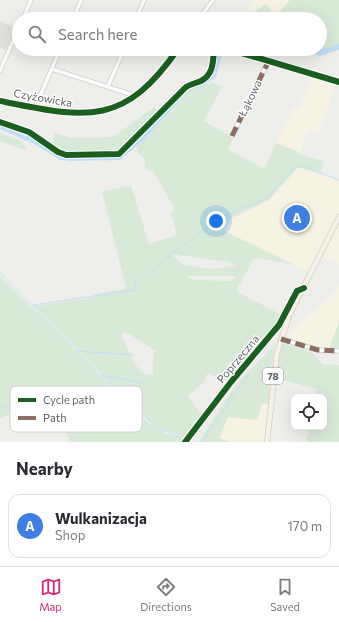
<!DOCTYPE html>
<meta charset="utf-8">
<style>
body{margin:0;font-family:Commissioner,sans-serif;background:#f2f2f3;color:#2b2b33}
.controls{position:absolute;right:12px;bottom:12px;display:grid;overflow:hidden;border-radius:8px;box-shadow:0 4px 16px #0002}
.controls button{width:36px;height:36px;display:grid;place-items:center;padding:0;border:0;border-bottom:1px solid #e1e1e2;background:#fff;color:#2b2b33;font:20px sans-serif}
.you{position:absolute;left:216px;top:221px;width:14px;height:14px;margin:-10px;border:3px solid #fff;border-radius:50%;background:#1a73e8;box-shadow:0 0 0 6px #1a73e833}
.badge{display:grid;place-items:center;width:26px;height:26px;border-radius:50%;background:#db2777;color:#fff;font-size:13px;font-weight:700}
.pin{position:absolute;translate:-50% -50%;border:2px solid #fff;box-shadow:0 1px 4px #0006}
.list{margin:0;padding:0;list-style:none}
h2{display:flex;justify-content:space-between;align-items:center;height:52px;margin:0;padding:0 16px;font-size:17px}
h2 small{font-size:13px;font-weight:400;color:#7c7c81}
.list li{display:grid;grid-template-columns:26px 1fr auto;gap:12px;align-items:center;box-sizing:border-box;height:64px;margin:0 8px 8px;padding:0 8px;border:1px solid #e1e1e2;border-radius:12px}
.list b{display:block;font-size:15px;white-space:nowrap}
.list p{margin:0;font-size:13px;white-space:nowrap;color:#7c7c81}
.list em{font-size:13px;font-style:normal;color:#7c7c81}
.icon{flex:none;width:22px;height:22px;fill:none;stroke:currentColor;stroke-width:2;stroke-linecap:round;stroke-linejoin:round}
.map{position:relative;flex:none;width:339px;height:442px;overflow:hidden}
.search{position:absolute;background:#fff;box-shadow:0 4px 16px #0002;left:12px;right:12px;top:12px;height:44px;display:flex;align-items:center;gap:10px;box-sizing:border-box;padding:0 14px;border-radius:22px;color:#7c7c81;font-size:15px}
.sheet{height:124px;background:#fff}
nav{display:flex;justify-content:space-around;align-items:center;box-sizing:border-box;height:56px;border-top:1px solid #e1e1e2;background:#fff;font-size:11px;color:#7c7c81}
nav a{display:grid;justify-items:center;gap:2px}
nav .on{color:#db2777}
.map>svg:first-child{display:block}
.commercial{fill:#f6f3e5}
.education{fill:#e1e0da}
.green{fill:#d8ead7;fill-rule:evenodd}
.water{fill:#c1def6}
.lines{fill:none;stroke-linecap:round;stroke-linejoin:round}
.stream{stroke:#c1def6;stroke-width:1}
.river{stroke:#c1def6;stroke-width:5.5}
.minor-casing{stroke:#cbcccb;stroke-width:5}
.major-casing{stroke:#d5cfba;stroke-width:6}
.minor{stroke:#fcfcfc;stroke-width:3.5}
.major{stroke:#f3f1e9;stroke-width:4.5}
.rail{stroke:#e4e4e3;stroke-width:1;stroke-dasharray:1 5;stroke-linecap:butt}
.quiet{stroke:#8d6e63;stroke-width:5;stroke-dasharray:10 5;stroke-linecap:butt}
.cycleway-casing{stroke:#fff;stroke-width:8}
.cycleway{stroke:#1b5e20;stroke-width:6}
.labels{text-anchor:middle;stroke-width:3;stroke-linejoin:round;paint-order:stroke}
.shield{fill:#fff;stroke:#8f9195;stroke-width:1}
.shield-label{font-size:10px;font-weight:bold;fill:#5f6267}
.street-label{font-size:11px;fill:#5f6267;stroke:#fff}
.key{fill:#fff;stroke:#cfd0d1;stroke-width:1}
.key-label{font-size:11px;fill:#5f6267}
</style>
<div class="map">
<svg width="339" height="442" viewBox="0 0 339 442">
<rect width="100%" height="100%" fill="#eeeeea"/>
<path class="commercial" d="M256,0H290L281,10L264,19H257L244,10Z
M311,75L336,84L318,133L308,130L299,153L276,144L293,108L298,109L312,78Z
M298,167L339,181V265L318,256L309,272L224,231L231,218L269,200Z
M339,285V322L329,349L295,341L288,334L329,298Z
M262,403L269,405L265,442H230L220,438L228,417L257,420Z"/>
<path class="education" d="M0,21L15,28L6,50L0,47Z"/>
<path class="green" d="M290,0H339V49L321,54L319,52L325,50L312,49H320V19H264L281,11Z
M266,4L272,11L262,17L253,13Z
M209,12L222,19H204Z
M212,82L222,87L204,121L230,136L232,141L228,149L264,169L276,143L299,152L298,154L324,161L320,174L298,167L269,200L231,218L224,231L293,264L254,258L236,291L283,316L241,368L227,380L207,374L205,381L189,395V398L203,416L185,438L169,431L155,428L34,306L96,297L93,294L126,289L102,191L131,186L149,244L177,235L171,213L174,208L153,171L152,172L145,168V160L137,152V147L188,91ZM171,254L230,262L235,266L211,269L184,265ZM187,276H236L231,281L193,280ZM126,332L156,351L153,355V374L148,375C132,368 128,348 121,334Z
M154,107L159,112L117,153H66L52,147L54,133L73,138L113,137Z
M0,120L27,128L28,135L0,125Z
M0,133L21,141L27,151L0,141Z
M0,276L154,429L184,440L183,442H71L61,426L48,419H54L51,417L16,411L0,418Z
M339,322V348L329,349Z
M283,344L311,352L323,364L339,365V442H306L310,427H324V397H316L317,389L276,378L277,359Z
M275,345L270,374L269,405L262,403L257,420L228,417L219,438L230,442H198L227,398L246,373Z"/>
<path class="water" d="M218,49L223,50L216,77L202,86L188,91L143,141L120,160L71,161L61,160L32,143L0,129V125L26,136L28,135L51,151L64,157H117L130,149L188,88L202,83L211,76Z"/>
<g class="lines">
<path class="stream" d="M0,273L102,377L105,378L147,423L156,429L166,431L184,439
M33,305L134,290L136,283L217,219L267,198L295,166L309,168L339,180
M77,351L133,355
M102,375L143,383
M0,407L27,403
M202,442L248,375"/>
<path class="river" d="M308,49L319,53L339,47"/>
<g class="minor-casing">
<path id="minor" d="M23,19L31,0
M73,19L81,0
M136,19L144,0
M199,19L213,0
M228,49L339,82
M52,69L136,96
M0,71L19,27
M108,86L124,49
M0,101C86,118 123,128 178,49
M35,108L60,49
M232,136L269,60
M281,339L318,350L339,351
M185,442L231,382L279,325L297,291L304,288"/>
</g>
<g class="major-casing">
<path id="major" d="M267,442L277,353L289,316L339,217"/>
</g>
<use href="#minor" class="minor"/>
<use href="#major" class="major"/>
<path class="rail" d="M193,442L251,365L317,301L339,277"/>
<path class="quiet" d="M232,136L269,60
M281,339L318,350L339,351"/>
<g class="cycleway-casing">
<path id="cycleway" d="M228,49L339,82
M0,101C86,118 123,128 178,49
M0,122L29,132L58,152L66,155L119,154L186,87C191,84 196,83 201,81C214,74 213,61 214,49
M185,442L231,382L279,325L297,291L304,288"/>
</g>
<use href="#cycleway" class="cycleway"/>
</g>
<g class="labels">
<rect class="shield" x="263" y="368" width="20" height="16" rx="3"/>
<g class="shield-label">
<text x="273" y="380">78</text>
</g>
<g class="street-label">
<text transform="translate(43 98) rotate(10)" y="4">Czyżowicka</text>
<text transform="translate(250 98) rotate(-64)" y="4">Łąkowa</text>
<text transform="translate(238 359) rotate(-50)" y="4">Poprzeczna</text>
</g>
</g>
<rect x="10" y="386" width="132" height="46" rx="6" class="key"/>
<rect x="18" y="398" width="18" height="4" fill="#1b5e20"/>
<rect x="18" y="416" width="18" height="4" fill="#8d6e63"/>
<g class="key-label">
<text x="43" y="404">Cycle path</text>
<text x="43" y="422">Path</text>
</g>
</svg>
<div class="controls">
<button><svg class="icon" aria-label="locate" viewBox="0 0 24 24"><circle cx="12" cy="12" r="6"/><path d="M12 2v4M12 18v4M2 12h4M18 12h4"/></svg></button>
</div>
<div class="you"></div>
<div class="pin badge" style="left:297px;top:218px;background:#3f7fe0">A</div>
<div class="search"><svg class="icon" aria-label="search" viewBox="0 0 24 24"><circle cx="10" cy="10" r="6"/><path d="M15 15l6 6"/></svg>Search here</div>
</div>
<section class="sheet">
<h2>Nearby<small></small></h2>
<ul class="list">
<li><span class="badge" style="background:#3f7fe0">A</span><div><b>Wulkanizacja</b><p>Shop</p></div><em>170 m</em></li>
</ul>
</section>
<nav>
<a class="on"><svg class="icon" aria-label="map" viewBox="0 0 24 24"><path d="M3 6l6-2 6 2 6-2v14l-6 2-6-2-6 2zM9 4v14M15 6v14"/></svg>Map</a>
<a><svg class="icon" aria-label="directions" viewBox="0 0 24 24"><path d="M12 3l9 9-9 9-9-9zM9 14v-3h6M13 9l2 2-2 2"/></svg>Directions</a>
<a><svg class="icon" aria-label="saved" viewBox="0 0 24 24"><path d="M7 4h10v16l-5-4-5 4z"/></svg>Saved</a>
</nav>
